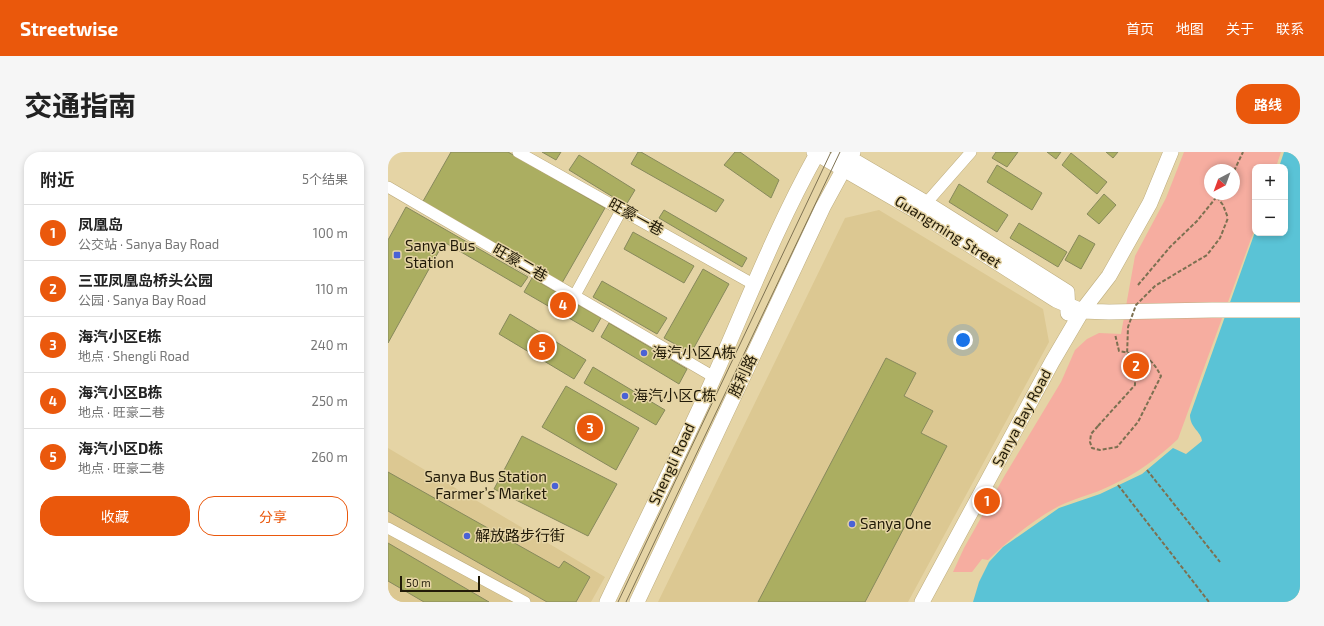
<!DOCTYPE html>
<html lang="zh">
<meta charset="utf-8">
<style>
body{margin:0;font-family:"Exo 2","Noto Sans SC",sans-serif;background:#f6f6f6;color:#222}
.controls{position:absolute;right:12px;top:12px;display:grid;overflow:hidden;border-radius:8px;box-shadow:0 2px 6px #0003}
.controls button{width:36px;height:36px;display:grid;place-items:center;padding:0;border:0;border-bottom:1px solid #e0e0e0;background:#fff;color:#222;font:20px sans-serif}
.compass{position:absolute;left:816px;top:12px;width:36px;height:36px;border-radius:50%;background:#fff;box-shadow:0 2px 6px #0003;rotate:221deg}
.scale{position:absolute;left:12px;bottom:10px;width:80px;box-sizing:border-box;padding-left:4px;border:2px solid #211a08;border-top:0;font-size:11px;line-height:14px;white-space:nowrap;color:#211a08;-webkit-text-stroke:3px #e5d4a5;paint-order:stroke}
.you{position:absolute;left:575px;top:188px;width:14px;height:14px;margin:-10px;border:3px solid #fff;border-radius:50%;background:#1a73e8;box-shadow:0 0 0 6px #1a73e833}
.badge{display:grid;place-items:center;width:26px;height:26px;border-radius:50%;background:#ea580c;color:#fff;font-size:13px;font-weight:700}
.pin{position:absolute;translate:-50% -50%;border:2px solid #fff;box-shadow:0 1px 4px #0006}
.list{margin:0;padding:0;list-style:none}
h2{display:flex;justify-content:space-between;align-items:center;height:52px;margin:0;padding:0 16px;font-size:17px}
h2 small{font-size:13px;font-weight:400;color:#767676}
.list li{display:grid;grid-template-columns:26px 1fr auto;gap:12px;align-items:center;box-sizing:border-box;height:56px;padding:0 16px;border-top:1px solid #e0e0e0}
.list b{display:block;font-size:15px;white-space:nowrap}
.list p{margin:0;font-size:13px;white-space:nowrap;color:#767676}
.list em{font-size:13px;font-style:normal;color:#767676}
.actions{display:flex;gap:8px;padding:12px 16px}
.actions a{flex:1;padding:9px 0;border:1px solid #ea580c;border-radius:16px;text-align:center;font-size:14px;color:#ea580c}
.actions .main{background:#ea580c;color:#fff}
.map{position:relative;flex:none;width:912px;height:450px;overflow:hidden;border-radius:16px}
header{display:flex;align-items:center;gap:24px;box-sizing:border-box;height:56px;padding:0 20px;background:#ea580c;color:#fff}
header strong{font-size:19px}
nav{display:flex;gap:22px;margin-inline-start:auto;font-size:14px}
.intro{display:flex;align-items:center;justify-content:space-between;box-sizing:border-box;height:96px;padding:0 24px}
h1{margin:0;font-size:28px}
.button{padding:10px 18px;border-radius:16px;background:#ea580c;color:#fff;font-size:14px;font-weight:700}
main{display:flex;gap:24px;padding:0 24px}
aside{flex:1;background:#fff;border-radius:16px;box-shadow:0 2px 6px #0003}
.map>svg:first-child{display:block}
.built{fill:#dcc892}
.green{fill:#f6ada0;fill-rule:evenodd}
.water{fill:#5ac3d6}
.building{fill:#abae61;stroke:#87895c}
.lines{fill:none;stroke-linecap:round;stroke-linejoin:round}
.street-casing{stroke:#bdac7e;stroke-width:12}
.secondary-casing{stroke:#bdac7e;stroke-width:16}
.path{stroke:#7c7051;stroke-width:2;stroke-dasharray:4 2;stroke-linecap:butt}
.street{stroke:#fff;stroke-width:11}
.secondary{stroke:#fff;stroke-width:15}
.tram{stroke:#7f7353;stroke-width:1}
.path-bridge{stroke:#7c7051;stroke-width:2;stroke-dasharray:4 2;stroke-linecap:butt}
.poi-dot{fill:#4a62d6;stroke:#e5d4a5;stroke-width:1.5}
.labels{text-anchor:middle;stroke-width:3;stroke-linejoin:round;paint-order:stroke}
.street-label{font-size:15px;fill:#211a08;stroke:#e5d4a5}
.poi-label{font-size:15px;fill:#211a08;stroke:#e5d4a5;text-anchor:start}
</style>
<header>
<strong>Streetwise</strong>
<nav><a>首页</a><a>地图</a><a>关于</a><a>联系</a></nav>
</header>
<div class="intro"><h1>交通指南</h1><a class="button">路线</a></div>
<main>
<aside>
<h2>附近<small>5个结果</small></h2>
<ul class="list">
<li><span class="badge">1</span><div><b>凤凰岛</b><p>公交站 · Sanya Bay Road</p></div><em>100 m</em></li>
<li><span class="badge">2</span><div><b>三亚凤凰岛桥头公园</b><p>公园 · Sanya Bay Road</p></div><em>110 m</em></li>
<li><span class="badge">3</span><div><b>海汽小区E栋</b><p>地点 · Shengli Road</p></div><em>240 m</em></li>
<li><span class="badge">4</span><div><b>海汽小区B栋</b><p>地点 · 旺豪二巷</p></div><em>250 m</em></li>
<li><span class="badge">5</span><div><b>海汽小区D栋</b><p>地点 · 旺豪二巷</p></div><em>260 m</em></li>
</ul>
<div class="actions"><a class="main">收藏</a><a>分享</a></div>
</aside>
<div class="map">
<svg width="912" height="450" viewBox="0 0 912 450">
<rect width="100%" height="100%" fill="#e5d4a5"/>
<path class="built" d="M491,58L655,157L661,190L520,450H270L457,66Z
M0,296L217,425L203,450H0Z"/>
<path class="green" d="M796,0H893L888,15H867V76L790,287C769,307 748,322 722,334C706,342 687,346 671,354C645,368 621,388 600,408L594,407L584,420H565L576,396L617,323L673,230L687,198L699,187L711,181L733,182L747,104L778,46ZM822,18H846V42H822Z"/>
<path class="water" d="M896,0H912V450H585L591,430L601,410L615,395L671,356L712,342L754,322L785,296L798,302L814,289C813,279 802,276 802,263L867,80L897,81V15H891Z"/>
<path class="building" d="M63,0H120L217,56L174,131L34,51Z
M154,0H173L168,8Z
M250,0H253L336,48L328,60L243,12Z
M347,0H352L391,28L383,46L336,13Z
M608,0H630L619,15L604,6Z
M659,0H673L668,7Z
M718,0H730L725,6Z
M683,1L719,30L709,42L674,13Z
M191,3L247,38L238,53L181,18Z
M609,13L654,41L644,58L599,30Z
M571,32L620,63L609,80L561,50Z
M716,42L728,53L711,72L699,62Z
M18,55L140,125L133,135L56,90L0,191V88Z
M276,58L359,106L354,115L271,66Z
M631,71L679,100L670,115L622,86Z
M245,80L306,114L296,131L236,97Z
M691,83L707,92L693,117L677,108Z
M315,117L341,132L303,201L276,186Z
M144,126L213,166L205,180L136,140Z
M214,129L279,166L269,182L205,145Z
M122,162L198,208L186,227L111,182Z
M221,171L299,217L291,232L213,185Z
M498,206L528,221L516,244L545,259L533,281L559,294L477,450H370Z
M205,215L277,258L268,273L196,231Z
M178,234L251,276L228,318L154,275Z
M134,284L229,332L200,384L106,337Z
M0,320L171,416L176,409L202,425L188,450H159L0,359Z
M0,391L101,450H36L0,429Z"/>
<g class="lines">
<g class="street-casing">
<path id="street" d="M130,0L365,132
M0,35L326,225
M533,57L583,0
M187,143L234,57
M0,376L137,450"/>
</g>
<g class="secondary-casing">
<path id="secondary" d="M426,0L530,60L668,148L694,159L721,160L824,158H912
M451,0L538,51L679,140L680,161
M219,450C255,374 293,299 327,223C360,148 390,71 430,0
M249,450L435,55L465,0
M534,450L664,210L694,159L721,124L762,51L783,0"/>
</g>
<path class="path" d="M846,19L855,0
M829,45L835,53L840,66
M750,133L782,95L809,69L831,42
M710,274L703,282L702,290L704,296L712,298L729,295L750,270L773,224C761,201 754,204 731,199L727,182
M759,318L832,410
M730,333L821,450"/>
<use href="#street" class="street"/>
<use href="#secondary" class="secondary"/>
<path class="tram" d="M230,450L443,0
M238,450L452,0"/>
<path class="path-bridge" d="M710,274L747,233V219L739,204L740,175L748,153L767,134L819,103L832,86L840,66"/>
</g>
<g class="poi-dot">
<rect x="5" y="99" width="8" height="8" rx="2"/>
<circle cx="256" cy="201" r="4"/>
<circle cx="237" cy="244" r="4"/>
<circle cx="167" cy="334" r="4"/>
<circle cx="464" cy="372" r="4"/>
<circle cx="79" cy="384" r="4"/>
</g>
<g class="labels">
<g class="street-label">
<text transform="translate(248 65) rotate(29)" y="5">旺豪一巷</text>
<text transform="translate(560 80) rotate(32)" y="5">Guangming Street</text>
<text transform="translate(132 111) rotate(30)" y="5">旺豪二巷</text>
<text transform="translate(355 224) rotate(-65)" y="5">胜利路</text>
<text transform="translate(634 266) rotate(-62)" y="5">Sanya Bay Road</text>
<text transform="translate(284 312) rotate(-65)" y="5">Shengli Road</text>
</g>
<g class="poi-label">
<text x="17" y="99">Sanya Bus<tspan x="17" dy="17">Station</tspan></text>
<text x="264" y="206">海汽小区A栋</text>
<text x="245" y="249">海汽小区C栋</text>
<text x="159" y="330" text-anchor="end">Sanya Bus Station<tspan x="159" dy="17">Farmer’s Market</tspan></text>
<text x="472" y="377">Sanya One</text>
<text x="87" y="389">解放路步行街</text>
</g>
</g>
</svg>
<div class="controls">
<button>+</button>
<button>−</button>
</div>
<svg class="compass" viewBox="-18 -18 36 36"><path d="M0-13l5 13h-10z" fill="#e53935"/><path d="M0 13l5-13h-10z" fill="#767676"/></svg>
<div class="scale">50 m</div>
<div class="you"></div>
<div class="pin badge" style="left:599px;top:349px">1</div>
<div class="pin badge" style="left:748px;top:214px">2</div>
<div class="pin badge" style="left:202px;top:276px">3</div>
<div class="pin badge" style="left:175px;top:153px">4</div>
<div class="pin badge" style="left:154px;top:195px">5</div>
</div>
</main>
